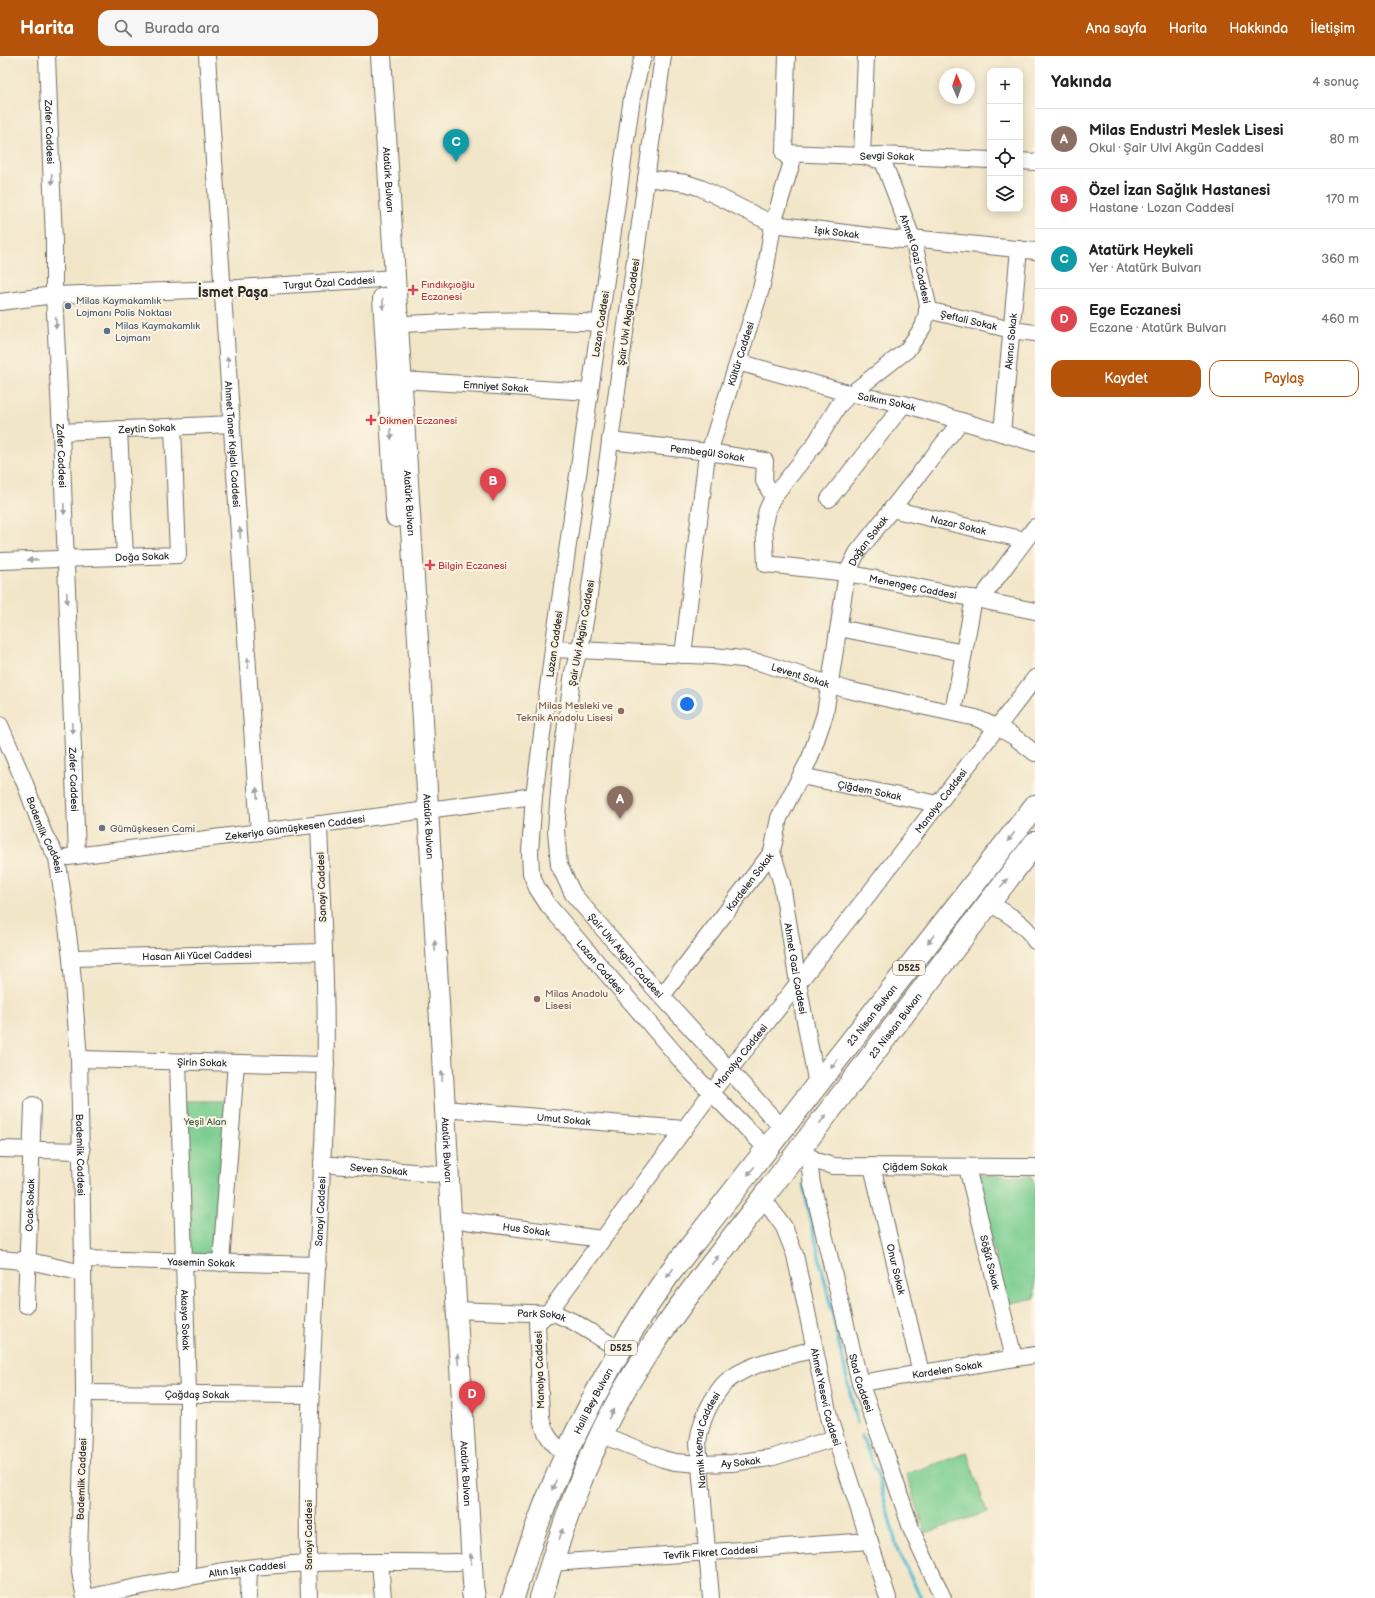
<!DOCTYPE html>
<html lang="tr">
<meta charset="utf-8">
<style>
body{margin:0;font-family:"Balsamiq Sans",sans-serif;background:#f6f6f6;color:#222}
.controls{position:absolute;right:12px;top:12px;display:grid;overflow:hidden;border-radius:8px;box-shadow:0 2px 10px #0003}
.controls button{width:36px;height:36px;display:grid;place-items:center;padding:0;border:0;border-bottom:1px solid #e0e0e0;background:#fff;color:#222;font:20px sans-serif}
.compass{position:absolute;left:939px;top:12px;width:36px;height:36px;border-radius:50%;background:#fff;box-shadow:0 2px 10px #0003;rotate:358deg}
.you{position:absolute;left:687px;top:648px;width:14px;height:14px;margin:-10px;border:3px solid #fff;border-radius:50%;background:#1a73e8;box-shadow:0 0 0 6px #1a73e833}
.badge{display:grid;place-items:center;width:26px;height:26px;border-radius:50%;background:#b45309;color:#fff;font-size:13px;font-weight:700}
.pin{position:absolute;translate:-50% -33px;filter:drop-shadow(0 1px 2px #0008)}
.pin::after{content:'';position:absolute;top:21px;width:14px;height:12px;background:inherit;clip-path:polygon(0 0,100% 0,50% 100%)}
.list{margin:0;padding:0;list-style:none}
h2{display:flex;justify-content:space-between;align-items:center;height:52px;margin:0;padding:0 16px;font-size:17px}
h2 small{font-size:13px;font-weight:400;color:#767676}
.list li{display:grid;grid-template-columns:26px 1fr auto;gap:12px;align-items:center;box-sizing:border-box;height:60px;padding:0 16px;border-top:1px solid #e0e0e0}
.list b{display:block;font-size:15px;white-space:nowrap}
.list p{margin:0;font-size:13px;white-space:nowrap;color:#767676}
.list em{font-size:13px;font-style:normal;color:#767676}
.actions{display:flex;gap:8px;padding:12px 16px}
.actions a{flex:1;padding:9px 0;border:1px solid #b45309;border-radius:12px;text-align:center;font-size:14px;color:#b45309}
.actions .main{background:#b45309;color:#fff}
.icon{flex:none;width:22px;height:22px;fill:none;stroke:currentColor;stroke-width:2;stroke-linecap:round;stroke-linejoin:round}
.map{position:relative;flex:none;width:1035px;height:1542px;overflow:hidden}
header{display:flex;align-items:center;gap:24px;box-sizing:border-box;height:56px;padding:0 20px;background:#b45309;color:#fff}
header strong{font-size:19px}
nav{display:flex;gap:22px;margin-inline-start:auto;font-size:14px}
.search{width:280px;height:36px;background:#f6f6f6;display:flex;align-items:center;gap:10px;box-sizing:border-box;padding:0 14px;border-radius:12px;color:#767676;font-size:15px}
main{display:flex}
aside{flex:1;background:#fff}
.map>svg:first-child{display:block}
.green{fill:#7acd90;stroke:#527c5e}
.lines{fill:none;stroke-linecap:round;stroke-linejoin:round}
.stream{stroke:#55bed2;stroke-width:3.5}
.minor-casing{stroke:#716c62;stroke-width:18}
.major-casing{stroke:#716c62;stroke-width:22}
.highway-casing{stroke:#716c62;stroke-width:24}
.minor{stroke:#fff;stroke-width:16}
.major{stroke:#fff;stroke-width:20}
.highway{stroke:#fff;stroke-width:22}
.oneway{fill:#a0a0a0}
.health-dot{fill:#e0444e;stroke:#fcf5e5;stroke-width:1.5}
.service-dot{fill:#5c6f8a;stroke:#fcf5e5;stroke-width:1.5}
.education-dot{fill:#8d6e63;stroke:#fcf5e5;stroke-width:1.5}
.worship-dot{fill:#6b7280;stroke:#fcf5e5;stroke-width:1.5}
.labels{text-anchor:middle;stroke-width:4;stroke-linejoin:round;paint-order:stroke}
.shield{fill:#fcf5e5;stroke:#6a6863;stroke-width:1}
.shield-label{font-size:9px;font-weight:bold;fill:#2b2b2b}
.street-label{font-size:10px;fill:#2b2b2b;stroke:#fcf5e5}
.health-label{font-size:10px;fill:#be3a42;stroke:#fcf5e5;text-anchor:start}
.service-label{font-size:10px;fill:#4e5e75;stroke:#fcf5e5;text-anchor:start}
.education-label{font-size:10px;fill:#785e54;stroke:#fcf5e5;text-anchor:end}
.worship-label{font-size:10px;fill:#5b616d;stroke:#fcf5e5;text-anchor:start}
.park-label{font-size:10px;fill:#435c49;stroke:#fcf5e5}
.district-label{font-size:14px;font-weight:bold;fill:#2b2b2b;stroke:#fcf5e5}
</style>
<header>
<strong>Harita</strong>
<div class="search"><svg class="icon" aria-label="search" viewBox="0 0 24 24"><circle cx="10" cy="10" r="6"/><path d="M15 15l6 6"/></svg>Burada ara</div>
<nav><a>Ana sayfa</a><a>Harita</a><a>Hakkında</a><a>İletişim</a></nav>
</header>
<main>
<div class="map">
<svg width="1035" height="1542" viewBox="0 0 1035 1542">
<rect width="100%" height="100%" fill="#fcf5e5"/>
<filter id="ink" filterUnits="userSpaceOnUse"><feTurbulence type="fractalNoise" baseFrequency=".025" numOctaves="2"/><feDisplacementMap in="SourceGraphic" scale="8" xChannelSelector="R" yChannelSelector="G"/><feConvolveMatrix kernelMatrix="1 2 1 2 8 2 1 2 1" color-interpolation-filters="sRGB"/></filter>
<filter id="wash" filterUnits="userSpaceOnUse"><feTurbulence type="fractalNoise" baseFrequency=".012" numOctaves="4" result="noise"/><feDisplacementMap in="SourceGraphic" scale="16" xChannelSelector="R" yChannelSelector="G"/><feGaussianBlur stdDeviation="0.9" result="paint"/><feColorMatrix in="noise" values="0 0 0 0 0 0 0 0 0 0 0 0 0 0 0 0 0 1.4 0 .05"/><feComposite in="paint" operator="in"/></filter>
<g filter="url(#wash)">
<rect width="100%" height="100%" fill="#f2e6c9"/>
<path class="green" d="M185,1045H227L216,1201L191,1200Z
M974,1119L1032,1120L1035,1130V1242L1007,1248Z
M967,1397L987,1456L926,1477L906,1418Z"/>
<g class="lines">
<path class="stream" d="M803,1128L857,1367
M862,1380L878,1420L898,1495L921,1542"/>
</g>
</g>
<g filter="url(#ink)">
<g class="lines">
<g class="minor-casing">
<g id="minor">
<path id="s1" d="M47,0L54,186V239L61,376L77,799"/>
<path id="s2" d="M207,0L259,776"/>
<path id="s3" d="M643,0L632,42L553,593L534,740L530,796L531,817L537,832L548,849L690,1015L768,1094"/>
<path id="s4" d="M663,0L587,553L582,583L573,616L562,698L556,774L559,809L573,838L647,924L783,1073"/>
<path id="s5" d="M866,0L862,100L883,105L914,187L928,249L926,261L923,271L907,294L847,341L838,350L815,388L773,441L767,454L764,468L766,508L847,517L1035,555"/>
<path id="s6" d="M784,97L862,100L879,99L990,104"/>
<path d="M1020,105L1035,106"/>
<path id="s7" d="M646,122L686,127L701,132L773,168L894,183L903,184L912,182L1035,195"/>
<path id="s8" d="M0,246L54,239L223,233L396,222"/>
<path id="s9" d="M927,254L1012,274L1035,277"/>
<path d="M386,269C458,265 528,262 600,267"/>
<path id="s10" d="M738,306L851,338L904,348L1035,387"/>
<path id="s11" d="M402,324L589,336"/>
<path d="M119,373L125,501"/>
<path id="s12" d="M61,376L232,368"/>
<path id="s13" d="M1002,377L1019,193"/>
<path id="s14" d="M610,385L709,396L765,405L764,425L773,441"/>
<path d="M829,443L904,348"/>
<path id="s15" d="M891,453L1025,484"/>
<path id="s16" d="M0,505L178,499L173,371"/>
<path d="M980,544L1035,471"/>
<path d="M839,572L964,597"/>
<path id="s17" d="M553,593L713,600L742,603L762,607L848,634L976,662L997,671L1013,680L1035,697"/>
<path id="s18" d="M683,599L706,406L761,233L766,211L773,168L792,106L784,97L787,0"/>
<path d="M953,656L974,542"/>
<path id="s19" d="M0,669L24,725L44,778L57,802L65,854L71,902L79,1003L83,1203L84,1337L79,1499L80,1516L85,1542"/>
<path id="s20" d="M801,720L938,748"/>
<path id="s21" d="M772,796L782,828L798,927L817,1029"/>
<path id="s22" d="M68,801L534,740"/>
<path d="M989,847C1005,856 1026,868 1035,885"/>
<path id="s23" d="M71,902L324,896"/>
<path id="s24" d="M662,940L772,796L779,762L810,702L825,658L847,517L857,497L961,365"/>
<path id="s25" d="M79,1003L326,1009"/>
<path id="s26" d="M178,1006L188,1338L187,1521"/>
<path id="s27" d="M444,1053L684,1073"/>
<path d="M0,1093L82,1095"/>
<path id="s28" d="M804,1097L819,1106L833,1110L1035,1111"/>
<path id="s29" d="M811,1102L810,1113L812,1128L860,1327L885,1395L912,1475L943,1542"/>
<path id="s30" d="M322,1108L435,1118"/>
<path id="s31" d="M872,1110L921,1317"/>
<path id="s32" d="M967,1111L1014,1302"/>
<path id="s33" d="M763,1142L784,1171L795,1199L830,1365L888,1542"/>
<path id="s34" d="M450,1163L602,1183"/>
<path d="M0,1203L34,1206L83,1217"/>
<path id="s35" d="M83,1203L318,1209"/>
<path d="M221,1207L236,1007"/>
<path id="s36" d="M26,1249L33,1049"/>
<path id="s37" d="M455,1254L556,1258L574,1266L620,1294"/>
<path id="s38" d="M860,1327L1035,1299"/>
<path id="s39" d="M84,1337L311,1339"/>
<path id="s40" d="M600,1378L663,1403L675,1406L700,1408L732,1407L770,1402L835,1382"/>
<path id="s41" d="M566,1399C553,1388 544,1379 541,1361L537,1267L548,1257L711,1037L868,839L1035,622"/>
<path d="M380,1507L383,1542"/>
<path id="s42" d="M551,1507L870,1485"/>
<path id="s43" d="M88,1542C114,1535 141,1530 168,1525C205,1518 242,1511 279,1509C338,1504 398,1507 458,1506"/>
<path d="M248,1542L249,1512"/>
<path id="s44" d="M309,1542C303,1373 320,1205 325,1036C328,947 322,857 319,768"/>
<path id="s45" d="M711,1542L698,1386C700,1370 704,1359 712,1345C716,1339 720,1331 726,1326C749,1306 787,1301 815,1293"/>
</g>
</g>
<g class="major-casing">
<g id="major">
<path id="s46" d="M381,0C397,250 414,501 428,752C443,1015 457,1279 474,1542"/>
<path d="M383,242L396,461"/>
</g>
</g>
<g class="highway-casing">
<g id="highway">
<path d="M473,1536L474,1542"/>
<path id="s47" d="M513,1542C547,1427 600,1316 669,1218L1035,750"/>
<path id="s48" d="M541,1542C561,1475 583,1409 617,1347C640,1304 669,1265 698,1226L1035,787"/>
</g>
</g>
<use href="#minor" class="minor"/>
<use href="#major" class="major"/>
<use href="#highway" class="highway"/>
</g>
<defs><path id="oneway-solid" d="M-6-.8H1V-3.2L6.5 0L1 3.2V.8H-6Z"/></defs>
<g class="oneway">
<use href="#oneway-solid" transform="translate(52 123) rotate(88)"/>
<use href="#oneway-solid" transform="translate(383 248) rotate(87)"/>
<use href="#oneway-solid" transform="translate(56 267) rotate(87)"/>
<use href="#oneway-solid" transform="translate(228 306) rotate(-94)"/>
<use href="#oneway-solid" transform="translate(391 378) rotate(86)"/>
<use href="#oneway-solid" transform="translate(64 453) rotate(88)"/>
<use href="#oneway-solid" transform="translate(240 477) rotate(-94)"/>
<use href="#oneway-solid" transform="translate(33 504) rotate(178)"/>
<use href="#oneway-solid" transform="translate(67 542) rotate(88)"/>
<use href="#oneway-solid" transform="translate(248 607) rotate(-94)"/>
<use href="#oneway-solid" transform="translate(72 672) rotate(88)"/>
<use href="#oneway-solid" transform="translate(257 737) rotate(-94)"/>
<use href="#oneway-solid" transform="translate(1011 781) rotate(128)"/>
<use href="#oneway-solid" transform="translate(1004 827) rotate(-52)"/>
<use href="#oneway-solid" transform="translate(931 883) rotate(128)"/>
<use href="#oneway-solid" transform="translate(435 890) rotate(-93)"/>
<use href="#oneway-solid" transform="translate(834 1008) rotate(128)"/>
<use href="#oneway-solid" transform="translate(442 1020) rotate(-93)"/>
<use href="#oneway-solid" transform="translate(823 1063) rotate(-52)"/>
<use href="#oneway-solid" transform="translate(751 1115) rotate(128)"/>
<use href="#oneway-solid" transform="translate(715 1204) rotate(-52)"/>
<use href="#oneway-solid" transform="translate(670 1217) rotate(127)"/>
<use href="#oneway-solid" transform="translate(458 1303) rotate(-94)"/>
<use href="#oneway-solid" transform="translate(611 1358) rotate(-63)"/>
<use href="#oneway-solid" transform="translate(554 1429) rotate(112)"/>
<use href="#oneway-solid" transform="translate(561 1478) rotate(-72)"/>
<use href="#oneway-solid" transform="translate(471 1503) rotate(-94)"/>
</g>
</g>
<g class="health-dot">
<path d="M411 228h4v4h4v4h-4v4h-4v-4h-4v-4h4z"/>
<path d="M369 358h4v4h4v4h-4v4h-4v-4h-4v-4h4z"/>
<path d="M428 503h4v4h4v4h-4v4h-4v-4h-4v-4h4z"/>
</g>
<g class="service-dot">
<circle cx="68" cy="250" r="4"/>
<circle cx="107" cy="275" r="4"/>
</g>
<g class="education-dot">
<circle cx="621" cy="655" r="4"/>
<circle cx="537" cy="943" r="4"/>
</g>
<circle class="worship-dot" cx="102" cy="772" r="4"/>
<g class="labels">
<g class="shield">
<rect x="893" y="905" width="32" height="14" rx="3"/>
<rect x="605" y="1285" width="32" height="14" rx="3"/>
</g>
<g class="shield-label">
<text x="909" y="915">D525</text>
<text x="621" y="1295">D525</text>
</g>
<g class="street-label">
<text dy="4" stroke="none"><textPath href="#s1" startOffset="76">Zafer Caddesi</textPath></text>
<text dy="4" stroke="none"><textPath href="#s6" startOffset="103">Sevgi Sokak</textPath></text>
<text dy="4" stroke="none"><textPath href="#s46" startOffset="124">Atatürk Bulvarı</textPath></text>
<text dy="4" stroke="none"><textPath href="#s7" startOffset="201">Işık Sokak</textPath></text>
<text dy="4" stroke="none"><textPath href="#s5" startOffset="225">Ahmet Gazi Caddesi</textPath></text>
<text dy="4" stroke="none"><textPath href="#s8" startOffset="330">Turgut Özal Caddesi</textPath></text>
<text transform="translate(628 256) rotate(-82)" y="4">Şair Ulvi Akgün Caddesi</text>
<text dy="4" stroke="none"><textPath href="#s9" startOffset="43">Şeftali Sokak</textPath></text>
<text transform="translate(600 268) rotate(-81)" y="4">Lozan Caddesi</text>
<text dy="4" stroke="none"><textPath href="#s13" startOffset="92">Akıncı Sokak</textPath></text>
<text dy="4" stroke="none"><textPath href="#s18" startOffset="308">Kültür Caddesi</textPath></text>
<text dy="4" stroke="none"><textPath href="#s11" startOffset="94">Emniyet Sokak</textPath></text>
<text dy="4" stroke="none"><textPath href="#s10" startOffset="154">Salkım Sokak</textPath></text>
<text dy="4" stroke="none"><textPath href="#s12" startOffset="86">Zeytin Sokak</textPath></text>
<text dy="4" stroke="none"><textPath href="#s2" startOffset="389">Ahmet Taner Kışlalı Caddesi</textPath></text>
<text dy="4" stroke="none"><textPath href="#s14" startOffset="98">Pembegül Sokak</textPath></text>
<text dy="4" stroke="none"><textPath href="#s1" startOffset="400">Zafer Caddesi</textPath></text>
<text dy="4" stroke="none"><textPath href="#s46" startOffset="448">Atatürk Bulvarı</textPath></text>
<text dy="4" stroke="none"><textPath href="#s15" startOffset="69">Nazar Sokak</textPath></text>
<text dy="4" stroke="none"><textPath href="#s24" startOffset="511">Doğan Sokak</textPath></text>
<text dy="4" stroke="none"><textPath href="#s16" startOffset="142">Doğa Sokak</textPath></text>
<text dy="4" stroke="none"><textPath href="#s5" startOffset="742">Menengeç Caddesi</textPath></text>
<text transform="translate(581 577) rotate(-80)" y="4">Şair Ulvi Akgün Caddesi</text>
<text transform="translate(554 588) rotate(-82)" y="4">Lozan Caddesi</text>
<text dy="4" stroke="none"><textPath href="#s17" startOffset="250">Levent Sokak</textPath></text>
<text dy="4" stroke="none"><textPath href="#s1" startOffset="724">Zafer Caddesi</textPath></text>
<text dy="4" stroke="none"><textPath href="#s20" startOffset="70">Çiğdem Sokak</textPath></text>
<text dy="4" stroke="none"><textPath href="#s41" startOffset="801">Manolya Caddesi</textPath></text>
<text dy="4" stroke="none"><textPath href="#s22" startOffset="229">Zekeriya Gümüşkesen Caddesi</textPath></text>
<text dy="4" stroke="none"><textPath href="#s46" startOffset="772">Atatürk Bulvarı</textPath></text>
<text dy="4" stroke="none"><textPath href="#s19" startOffset="119">Bademlik Caddesi</textPath></text>
<text dy="4" stroke="none"><textPath href="#s24" startOffset="144">Kardelen Sokak</textPath></text>
<text transform="translate(321 831) rotate(-92)" y="4">Sanayi Caddesi</text>
<text dy="4" stroke="none"><textPath href="#s23" startOffset="126">Hasan Ali Yücel Caddesi</textPath></text>
<text dy="4" stroke="none"><textPath href="#s4" startOffset="930">Şair Ulvi Akgün Caddesi</textPath></text>
<text dy="4" stroke="none"><textPath href="#s3" startOffset="943">Lozan Caddesi</textPath></text>
<text dy="4" stroke="none"><textPath href="#s21" startOffset="119">Ahmet Gazi Caddesi</textPath></text>
<text dy="4" stroke="none"><textPath href="#s47" startOffset="690">23 Nisan Bulvarı</textPath></text>
<text dy="4" stroke="none"><textPath href="#s48" startOffset="679">23 Nissan Bulvarı</textPath></text>
<text dy="4" stroke="none"><textPath href="#s41" startOffset="477">Manolya Caddesi</textPath></text>
<text dy="4" stroke="none"><textPath href="#s25" startOffset="123">Şirin Sokak</textPath></text>
<text dy="4" stroke="none"><textPath href="#s27" startOffset="120">Umut Sokak</textPath></text>
<text dy="4" stroke="none"><textPath href="#s46" startOffset="1096">Atatürk Bulvarı</textPath></text>
<text dy="4" stroke="none"><textPath href="#s19" startOffset="443">Bademlik Caddesi</textPath></text>
<text dy="4" stroke="none"><textPath href="#s28" startOffset="114">Çiğdem Sokak</textPath></text>
<text dy="4" stroke="none"><textPath href="#s30" startOffset="57">Seven Sokak</textPath></text>
<text dy="4" stroke="none"><textPath href="#s36" startOffset="100">Ocak Sokak</textPath></text>
<text dy="4" stroke="none"><textPath href="#s44" startOffset="387">Sanayi Caddesi</textPath></text>
<text dy="4" stroke="none"><textPath href="#s34" startOffset="77">Hus Sokak</textPath></text>
<text dy="4" stroke="none"><textPath href="#s35" startOffset="118">Yasemin Sokak</textPath></text>
<text dy="4" stroke="none"><textPath href="#s32" startOffset="98">Söğüt Sokak</textPath></text>
<text dy="4" stroke="none"><textPath href="#s31" startOffset="106">Onur Sokak</textPath></text>
<text dy="4" stroke="none"><textPath href="#s37" startOffset="87">Park Sokak</textPath></text>
<text dy="4" stroke="none"><textPath href="#s26" startOffset="258">Akasya Sokak</textPath></text>
<text dy="4" stroke="none"><textPath href="#s38" startOffset="88">Kardelen Sokak</textPath></text>
<text transform="translate(539 1314) rotate(-92)" y="4">Manolya Caddesi</text>
<text dy="4" stroke="none"><textPath href="#s29" startOffset="231">Stad Caddesi</textPath></text>
<text dy="4" stroke="none"><textPath href="#s39" startOffset="113">Çağdaş Sokak</textPath></text>
<text dy="4" stroke="none"><textPath href="#s33" startOffset="211">Ahmet Yesevi Caddesi</textPath></text>
<text dy="4" stroke="none"><textPath href="#s47" startOffset="213">Halil Bey Bulvarı</textPath></text>
<text dy="4" stroke="none"><textPath href="#s45" startOffset="160">Namık Kemal Caddesi</textPath></text>
<text dy="4" stroke="none"><textPath href="#s40" startOffset="146">Ay Sokak</textPath></text>
<text dy="4" stroke="none"><textPath href="#s46" startOffset="1420">Atatürk Bulvarı</textPath></text>
<text transform="translate(81 1423) rotate(-88)" y="4">Bademlik Caddesi</text>
<text transform="translate(308 1479) rotate(-90)" y="4">Sanayi Caddesi</text>
<text dy="4" stroke="none"><textPath href="#s42" startOffset="160">Tevfik Fikret Caddesi</textPath></text>
<text dy="4" stroke="none"><textPath href="#s43" startOffset="162">Altın Işık Caddesi</textPath></text>
</g>
<g class="health-label">
<text x="421" y="232">Fındıkçıoğlu<tspan x="421" dy="12">Eczanesi</tspan></text>
<text x="379" y="368">Dikmen Eczanesi</text>
<text x="438" y="513">Bilgin Eczanesi</text>
</g>
<g class="service-label">
<text x="76" y="248">Milas Kaymakamlık<tspan x="76" dy="12">Lojmanı Polis Noktası</tspan></text>
<text x="115" y="273">Milas Kaymakamlık<tspan x="115" dy="12">Lojmanı</tspan></text>
</g>
<g class="education-label">
<text x="613" y="653">Milas Mesleki ve<tspan x="613" dy="12">Teknik Anadolu Lisesi</tspan></text>
<text x="545" y="941" text-anchor="start">Milas Anadolu<tspan x="545" dy="12">Lisesi</tspan></text>
</g>
<g class="worship-label">
<text x="110" y="776">Gümüşkesen Cami</text>
</g>
<g class="park-label">
<text x="205" y="1069">Yeşil Alan</text>
</g>
<g class="district-label">
<text x="233" y="241">İsmet Paşa</text>
</g>
</g>
</svg>
<div class="controls">
<button>+</button>
<button>−</button>
<button><svg class="icon" aria-label="locate" viewBox="0 0 24 24"><circle cx="12" cy="12" r="6"/><path d="M12 2v4M12 18v4M2 12h4M18 12h4"/></svg></button>
<button><svg class="icon" aria-label="layers" viewBox="0 0 24 24"><path d="M12 4l9 5-9 5-9-5zM3 14l9 5 9-5"/></svg></button>
</div>
<svg class="compass" viewBox="-18 -18 36 36"><path d="M0-13l5 13h-10z" fill="#e53935"/><path d="M0 13l5-13h-10z" fill="#767676"/></svg>
<div class="you"></div>
<div class="pin badge" style="left:620px;top:763px;background:#8d6e63">A</div>
<div class="pin badge" style="left:493px;top:445px;background:#e0444e">B</div>
<div class="pin badge" style="left:456px;top:106px;background:#0f9aa8">C</div>
<div class="pin badge" style="left:472px;top:1358px;background:#e0444e">D</div>
</div>
<aside>
<h2>Yakında<small>4 sonuç</small></h2>
<ul class="list">
<li><span class="badge" style="background:#8d6e63">A</span><div><b>Milas Endustri Meslek Lisesi</b><p>Okul · Şair Ulvi Akgün Caddesi</p></div><em>80 m</em></li>
<li><span class="badge" style="background:#e0444e">B</span><div><b>Özel İzan Sağlık Hastanesi</b><p>Hastane · Lozan Caddesi</p></div><em>170 m</em></li>
<li><span class="badge" style="background:#0f9aa8">C</span><div><b>Atatürk Heykeli</b><p>Yer · Atatürk Bulvarı</p></div><em>360 m</em></li>
<li><span class="badge" style="background:#e0444e">D</span><div><b>Ege Eczanesi</b><p>Eczane · Atatürk Bulvarı</p></div><em>460 m</em></li>
</ul>
<div class="actions"><a class="main">Kaydet</a><a>Paylaş</a></div>
</aside>
</main>
